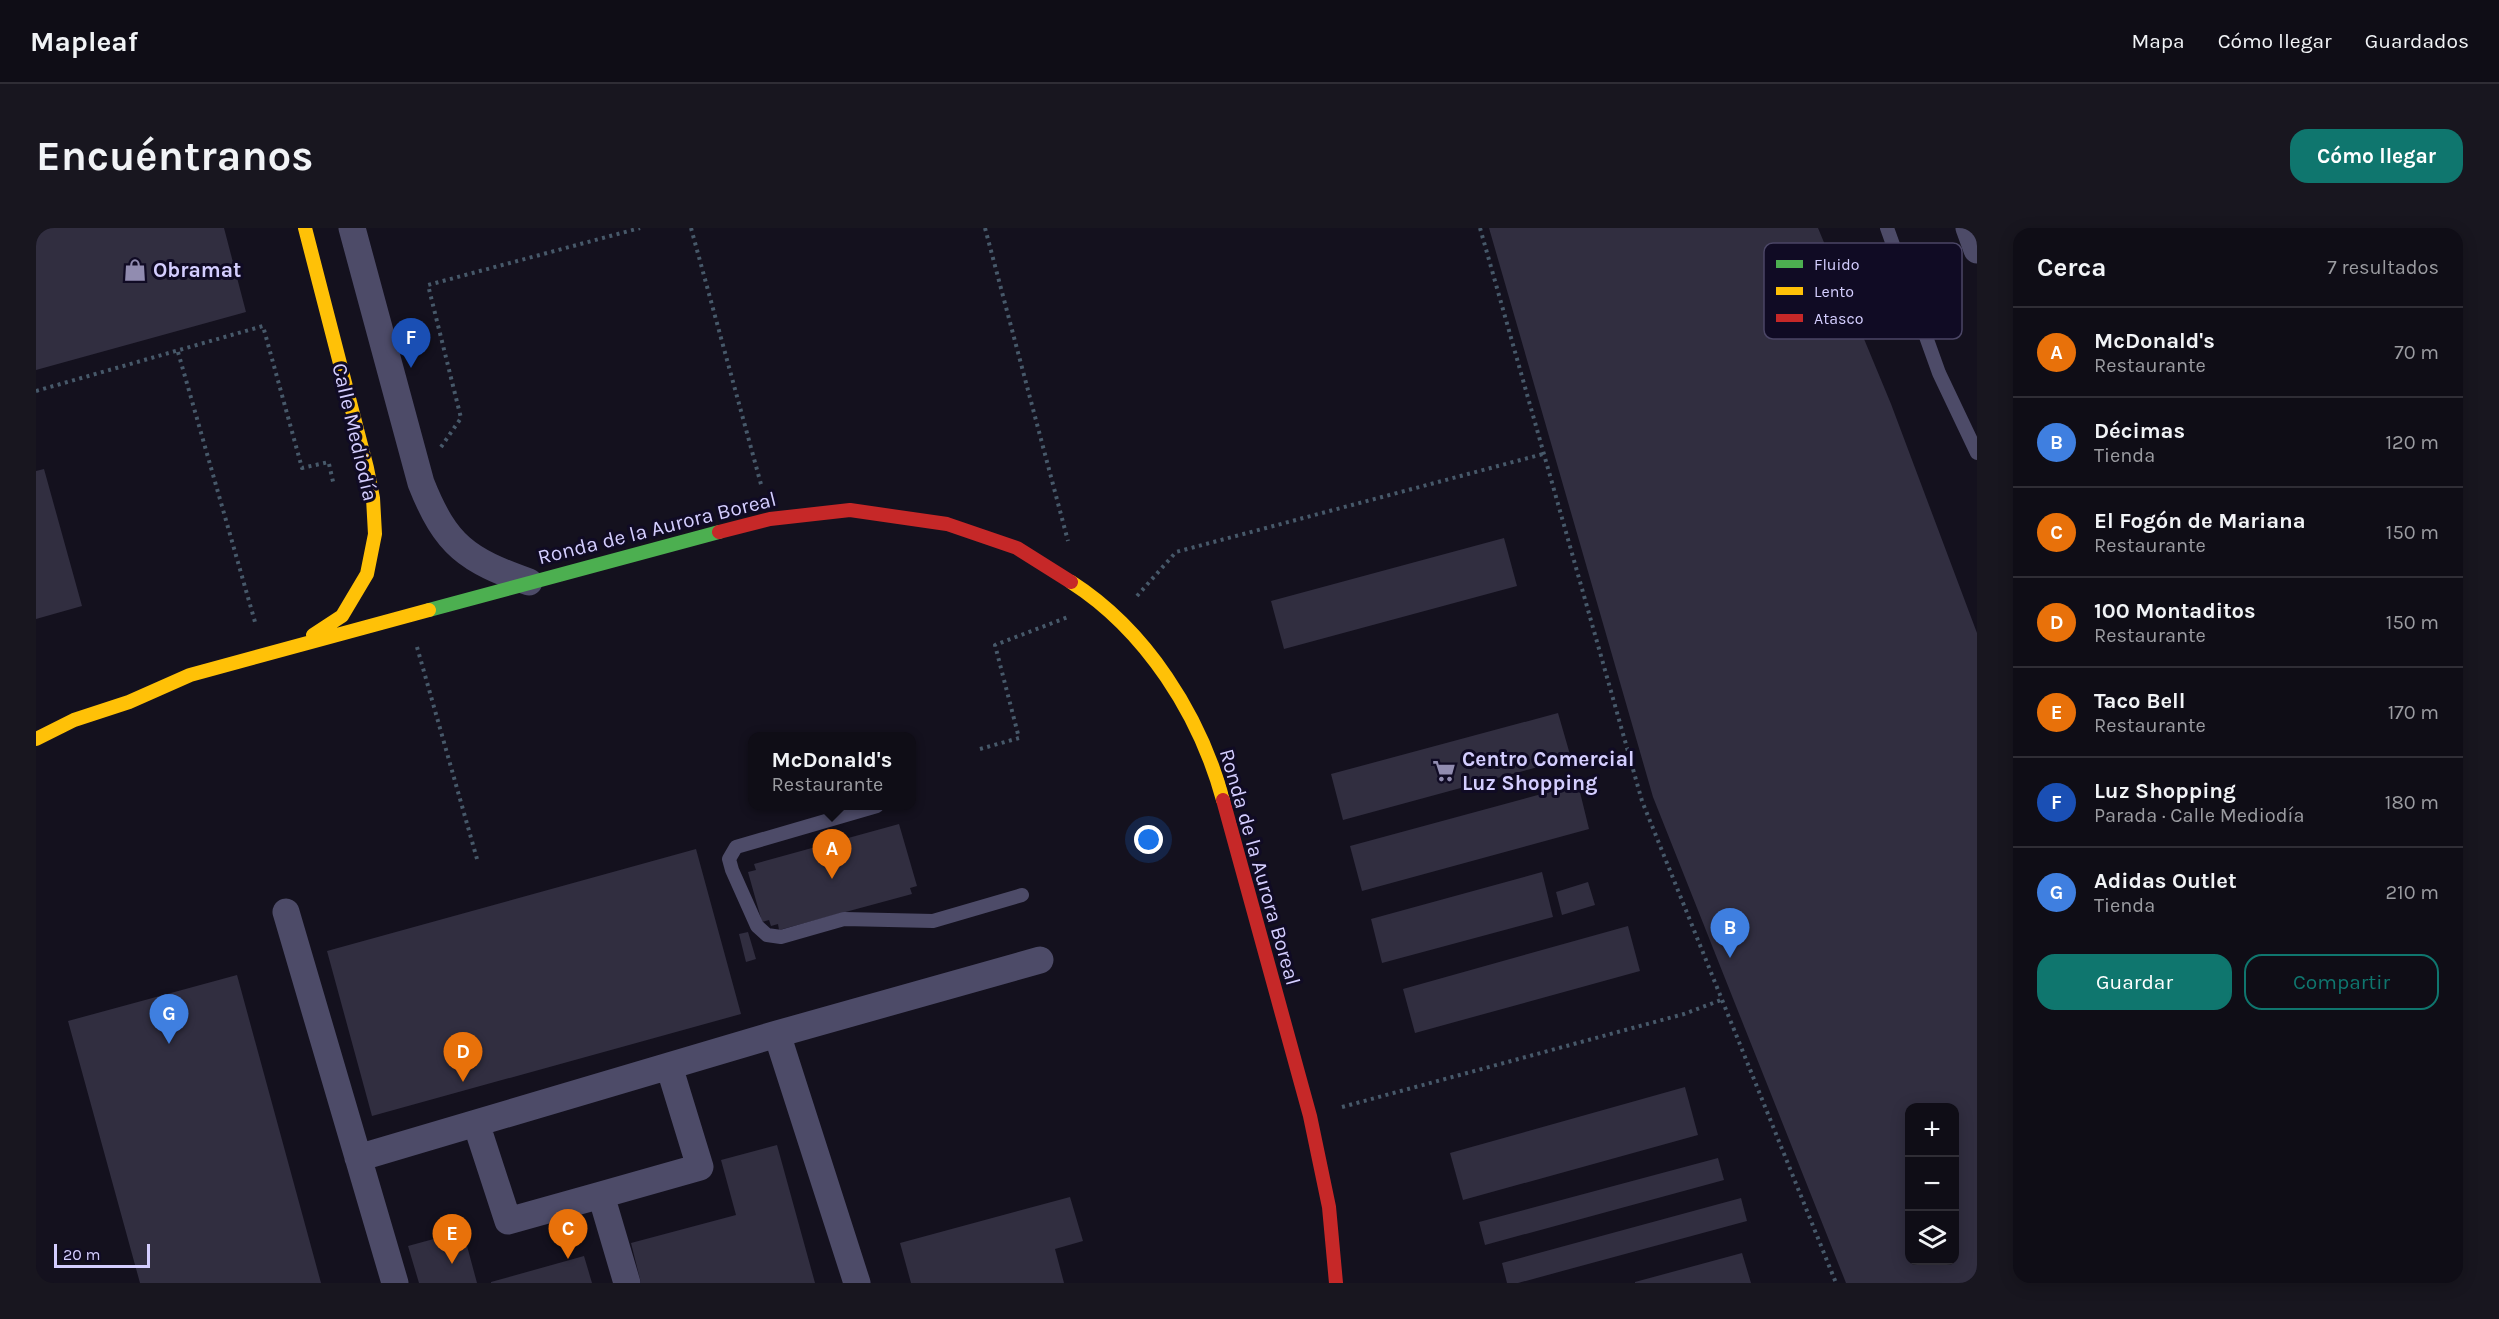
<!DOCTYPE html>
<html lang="es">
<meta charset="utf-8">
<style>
body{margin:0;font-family:Karla,sans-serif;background:#18161f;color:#f1f3f6}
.controls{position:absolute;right:18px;bottom:18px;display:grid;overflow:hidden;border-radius:12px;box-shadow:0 3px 15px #0003}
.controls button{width:54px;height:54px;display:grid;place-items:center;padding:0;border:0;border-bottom:2px solid #2f2d35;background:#0f0d16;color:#f1f3f6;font:30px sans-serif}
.scale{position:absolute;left:18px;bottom:15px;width:96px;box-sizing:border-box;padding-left:6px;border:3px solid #d4ceff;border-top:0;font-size:16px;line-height:21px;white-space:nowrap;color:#d4ceff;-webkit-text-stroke:4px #100b24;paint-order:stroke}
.you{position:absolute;left:1113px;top:612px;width:21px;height:21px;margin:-15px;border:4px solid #fff;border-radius:50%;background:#1a73e8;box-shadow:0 0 0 9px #1a73e833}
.badge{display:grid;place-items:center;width:39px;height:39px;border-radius:50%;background:#0f766e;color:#fff;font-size:20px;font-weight:700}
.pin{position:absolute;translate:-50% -50px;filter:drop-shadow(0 2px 3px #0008)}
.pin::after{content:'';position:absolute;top:32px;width:21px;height:18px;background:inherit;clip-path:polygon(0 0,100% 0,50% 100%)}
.popup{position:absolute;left:712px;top:504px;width:168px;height:78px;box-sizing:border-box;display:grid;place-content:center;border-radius:12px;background:#0f0d16;filter:drop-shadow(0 2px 4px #0005);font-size:20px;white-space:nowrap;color:#9b9ca1}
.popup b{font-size:22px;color:#f1f3f6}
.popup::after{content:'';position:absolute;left:50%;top:100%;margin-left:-12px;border:12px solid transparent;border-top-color:#0f0d16}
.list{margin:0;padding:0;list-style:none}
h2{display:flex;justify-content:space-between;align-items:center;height:78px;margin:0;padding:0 24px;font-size:26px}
h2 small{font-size:20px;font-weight:400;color:#9b9ca1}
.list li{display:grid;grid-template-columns:39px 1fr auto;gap:18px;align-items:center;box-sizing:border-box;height:90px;padding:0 24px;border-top:2px solid #2f2d35}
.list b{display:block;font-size:22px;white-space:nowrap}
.list p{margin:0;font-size:20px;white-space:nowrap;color:#9b9ca1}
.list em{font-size:20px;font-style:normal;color:#9b9ca1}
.actions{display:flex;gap:12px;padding:18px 24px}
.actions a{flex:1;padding:14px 0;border:2px solid #0f766e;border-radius:18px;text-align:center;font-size:21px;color:#0f766e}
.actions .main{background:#0f766e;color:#fff}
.icon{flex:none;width:33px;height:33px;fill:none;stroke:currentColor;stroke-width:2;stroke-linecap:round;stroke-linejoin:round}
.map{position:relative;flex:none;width:1941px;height:1055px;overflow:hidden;border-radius:18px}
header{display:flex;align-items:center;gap:36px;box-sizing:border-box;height:84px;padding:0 30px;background:#0f0d16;border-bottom:2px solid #2f2d35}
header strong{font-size:28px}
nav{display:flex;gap:33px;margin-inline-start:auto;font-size:21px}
.intro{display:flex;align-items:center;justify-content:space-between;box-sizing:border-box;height:144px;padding:0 36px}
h1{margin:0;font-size:42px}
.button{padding:15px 27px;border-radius:18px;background:#0f766e;color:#fff;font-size:21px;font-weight:700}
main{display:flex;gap:36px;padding:0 36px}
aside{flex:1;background:#0f0d16;border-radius:18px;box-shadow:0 3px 15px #0003}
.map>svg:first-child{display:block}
.building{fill:#312e40;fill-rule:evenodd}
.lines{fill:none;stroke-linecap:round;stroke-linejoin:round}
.path{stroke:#47596a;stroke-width:4;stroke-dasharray:3 4.5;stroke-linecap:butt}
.lane{stroke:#4d4b68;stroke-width:14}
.street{stroke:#4d4b68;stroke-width:27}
.fast{stroke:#4caf50;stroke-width:14}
.slow{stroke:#ffc107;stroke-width:14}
.jam{stroke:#c62828;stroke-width:14}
.labels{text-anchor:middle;stroke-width:6;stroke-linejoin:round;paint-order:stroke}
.poi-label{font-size:21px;font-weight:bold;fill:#d4ceff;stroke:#100b24;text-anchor:start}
.street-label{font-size:21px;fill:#d4ceff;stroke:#100b24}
.key{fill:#100b24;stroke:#4b4666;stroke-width:1.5}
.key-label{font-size:16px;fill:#d4ceff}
</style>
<header>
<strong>Mapleaf</strong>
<nav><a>Mapa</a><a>Cómo llegar</a><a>Guardados</a></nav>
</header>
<div class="intro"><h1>Encuéntranos</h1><a class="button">Cómo llegar</a></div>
<main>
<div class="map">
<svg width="1941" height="1055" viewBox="0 0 1941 1055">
<rect width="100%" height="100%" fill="#14111e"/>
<path class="building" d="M0,0H188L210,84L0,142Z
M1453,0H1782L1855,176L1941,405V1055H1810L1617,569ZM1874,880H1918V1032H1874Z
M8,241L46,378L0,391V243Z
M1468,310L1481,358L1248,421L1235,373Z
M1522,485L1535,530L1307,592L1295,546Z
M1542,556L1553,601L1326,663L1314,618Z
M863,596L881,658L874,660L876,666L743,702L742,696L735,698L733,692L726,694L712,644L720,642L718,636Z
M660,621L705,786L336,888L291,723Z
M1506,644L1517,689L1346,735L1335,691Z
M1552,654L1559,677L1526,687L1520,664Z
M1592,698L1604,743L1379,805L1367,761Z
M712,704L720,731L710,734L703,706Z
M201,747L285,1055H104L32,793Z
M1649,859L1662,907L1427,972L1414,925Z
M741,917L779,1055H605L595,1015L700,987L685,932Z
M1682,930L1688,952L1449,1017L1443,994Z
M1034,969L1047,1013L1019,1021L1028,1055H875L864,1015Z
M1705,970L1711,993L1482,1055H1471L1466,1035Z
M427,1003L441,1055H383L372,1018Z
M1706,1025L1715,1055H1599V1054Z
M548,1028L556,1055H455V1054Z"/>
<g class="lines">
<path class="path" d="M655,0L726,260
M949,0L1032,313
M1444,0L1606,573L1800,1055
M142,124L219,394
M0,163L227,98L266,240L293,234
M405,219L425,190L392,57L604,0
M293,236L298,258
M1101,368L1140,324L1507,226
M381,419L441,631
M944,521L983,510L959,417L1032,389
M1306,879L1648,786L1685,772"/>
<path class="lane" d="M1851,0L1903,145L1941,225
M841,578L700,619L693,631L696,642L721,698L731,707L745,709L808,691L897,693L986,667"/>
<path class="street" d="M316,0L385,255C410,318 431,332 493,354
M1933,0L1941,22
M250,684L359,1055
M741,806L821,1055
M440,895L472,993L565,967
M322,930L741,806L1004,732
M591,1055L565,967L664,939L633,838"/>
<path class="fast" d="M393,382L683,304"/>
<path class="slow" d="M269,0L331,240L337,270L339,306L331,346L306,388L277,407
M1035,354C1110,402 1164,487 1187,572
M0,511L38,492L93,474L154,447L393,382"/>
<path class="jam" d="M683,304L734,291L814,282L911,296L981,320L1035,354
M1187,572L1274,888L1293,979L1300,1055"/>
</g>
<defs>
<g id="shop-bare" transform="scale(1.8)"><path d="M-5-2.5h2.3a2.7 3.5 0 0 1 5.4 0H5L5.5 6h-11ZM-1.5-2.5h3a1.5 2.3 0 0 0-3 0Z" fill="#918cb0" stroke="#100b24" stroke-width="2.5" paint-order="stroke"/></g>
<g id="supermarket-bare" transform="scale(1.8)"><path d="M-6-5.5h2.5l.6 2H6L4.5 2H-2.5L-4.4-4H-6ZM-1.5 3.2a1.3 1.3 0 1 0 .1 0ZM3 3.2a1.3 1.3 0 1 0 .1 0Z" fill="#918cb0" stroke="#100b24" stroke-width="2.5" paint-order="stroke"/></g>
</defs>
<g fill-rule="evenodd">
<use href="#shop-bare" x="99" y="42"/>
<use href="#supermarket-bare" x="1408" y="543"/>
</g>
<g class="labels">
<g class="poi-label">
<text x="117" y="49">Obramat</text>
<text x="1426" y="538">Centro Comercial<tspan x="1426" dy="24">Luz Shopping</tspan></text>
</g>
<g class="street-label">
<text transform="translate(319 204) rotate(77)" y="7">Calle Mediodía</text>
<text transform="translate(621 300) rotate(-14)" y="7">Ronda de la Aurora Boreal</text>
<text transform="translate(1224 639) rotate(74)" y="7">Ronda de la Aurora Boreal</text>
</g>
</g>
<rect x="1728" y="15" width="198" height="96" rx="9" class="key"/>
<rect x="1740" y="32" width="27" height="8" fill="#4caf50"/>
<rect x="1740" y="59" width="27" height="8" fill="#ffc107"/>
<rect x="1740" y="86" width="27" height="8" fill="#c62828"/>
<g class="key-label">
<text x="1778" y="42">Fluido</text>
<text x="1778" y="69">Lento</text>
<text x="1778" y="96">Atasco</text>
</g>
</svg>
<div class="controls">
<button>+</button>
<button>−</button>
<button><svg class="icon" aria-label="layers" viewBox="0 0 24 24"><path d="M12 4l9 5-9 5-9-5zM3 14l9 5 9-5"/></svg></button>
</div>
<div class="scale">20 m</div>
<div class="you"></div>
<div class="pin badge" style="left:796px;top:651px;background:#e8710a">A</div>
<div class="popup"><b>McDonald's</b>Restaurante</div>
<div class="pin badge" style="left:1694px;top:730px;background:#3f7fe0">B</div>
<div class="pin badge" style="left:532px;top:1031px;background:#e8710a">C</div>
<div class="pin badge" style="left:427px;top:854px;background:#e8710a">D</div>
<div class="pin badge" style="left:416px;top:1036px;background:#e8710a">E</div>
<div class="pin badge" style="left:375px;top:140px;background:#1a4fb4">F</div>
<div class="pin badge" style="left:133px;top:816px;background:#3f7fe0">G</div>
</div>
<aside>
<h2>Cerca<small>7 resultados</small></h2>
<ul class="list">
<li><span class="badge" style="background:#e8710a">A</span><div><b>McDonald's</b><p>Restaurante</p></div><em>70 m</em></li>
<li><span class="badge" style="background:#3f7fe0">B</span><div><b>Décimas</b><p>Tienda</p></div><em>120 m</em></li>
<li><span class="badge" style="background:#e8710a">C</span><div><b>El Fogón de Mariana</b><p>Restaurante</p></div><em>150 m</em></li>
<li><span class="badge" style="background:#e8710a">D</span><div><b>100 Montaditos</b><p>Restaurante</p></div><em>150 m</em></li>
<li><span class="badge" style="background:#e8710a">E</span><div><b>Taco Bell</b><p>Restaurante</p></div><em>170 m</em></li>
<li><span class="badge" style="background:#1a4fb4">F</span><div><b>Luz Shopping</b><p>Parada · Calle Mediodía</p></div><em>180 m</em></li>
<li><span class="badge" style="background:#3f7fe0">G</span><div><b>Adidas Outlet</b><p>Tienda</p></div><em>210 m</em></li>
</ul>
<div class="actions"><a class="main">Guardar</a><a>Compartir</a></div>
</aside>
</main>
